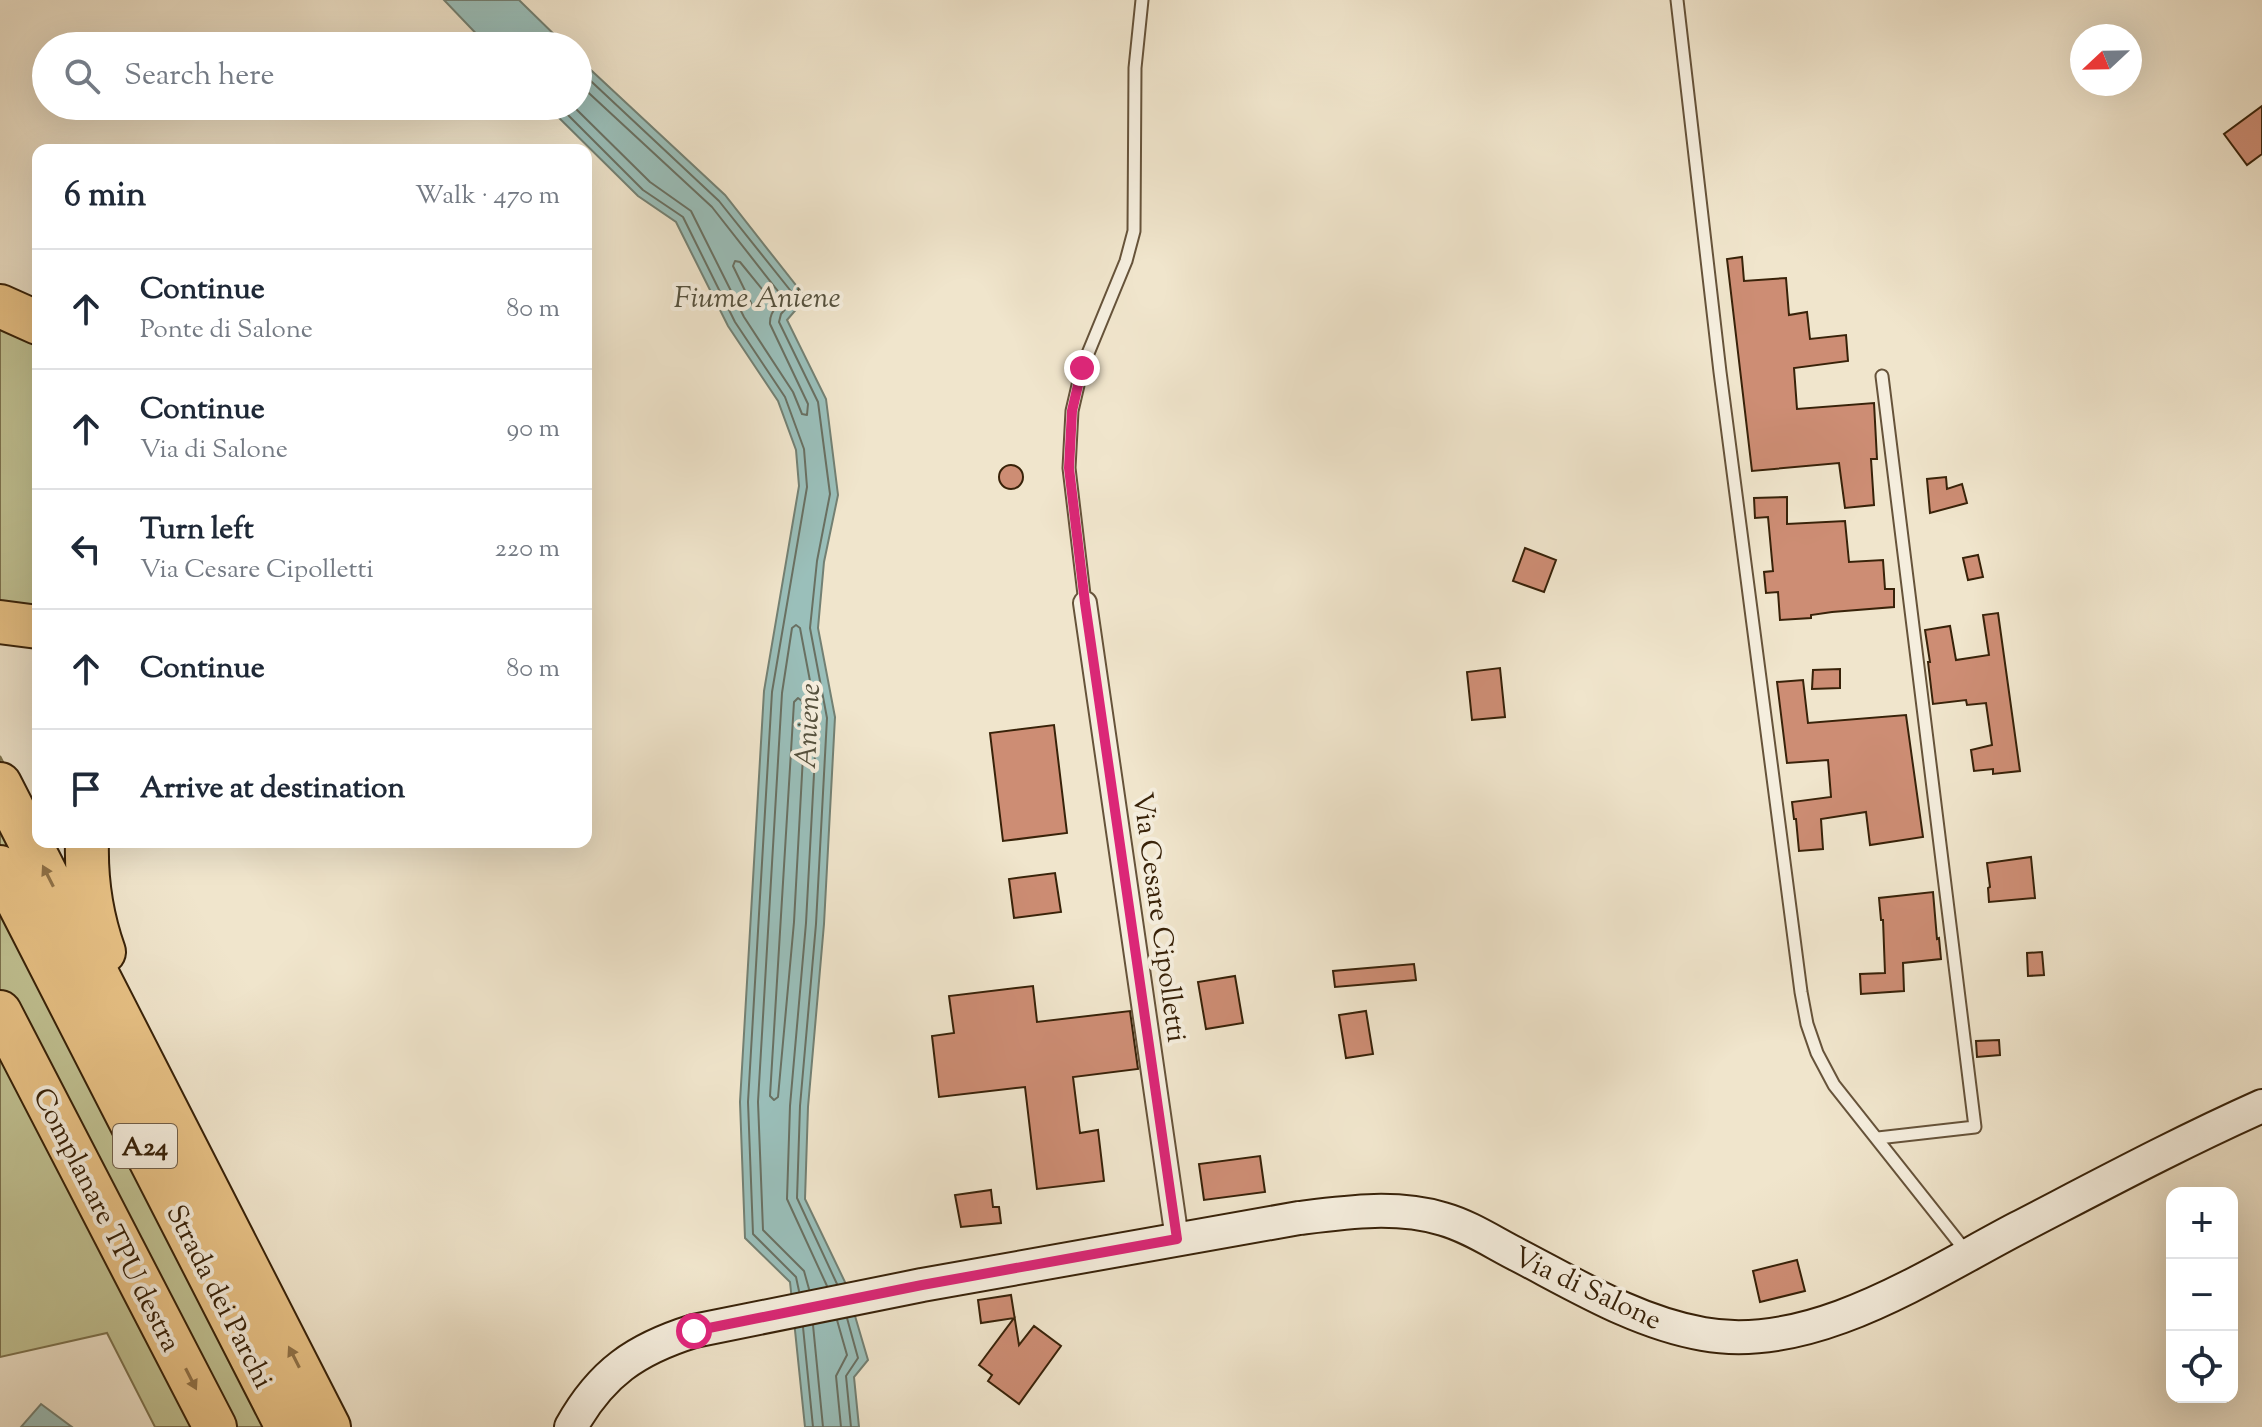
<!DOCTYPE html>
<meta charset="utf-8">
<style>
body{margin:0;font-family:"Sorts Mill Goudy",serif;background:#f6f6f7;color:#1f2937}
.controls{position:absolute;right:24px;bottom:24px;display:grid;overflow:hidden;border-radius:16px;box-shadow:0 8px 32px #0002}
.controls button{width:72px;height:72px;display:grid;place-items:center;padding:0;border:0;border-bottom:2px solid #e0e1e3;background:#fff;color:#1f2937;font:40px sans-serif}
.compass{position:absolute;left:2070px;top:24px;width:72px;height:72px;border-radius:50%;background:#fff;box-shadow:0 8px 32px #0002;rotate:248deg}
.stop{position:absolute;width:24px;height:24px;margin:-18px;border:6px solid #db2777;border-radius:50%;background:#fff}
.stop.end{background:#db2777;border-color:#fff;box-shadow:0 2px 8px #0008}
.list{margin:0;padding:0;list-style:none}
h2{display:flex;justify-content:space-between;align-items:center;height:104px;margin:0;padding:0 32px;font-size:34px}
h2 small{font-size:26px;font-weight:400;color:#747a83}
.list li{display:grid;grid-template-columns:52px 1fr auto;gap:24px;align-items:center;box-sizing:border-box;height:120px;padding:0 32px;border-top:2px solid #e0e1e3}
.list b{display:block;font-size:30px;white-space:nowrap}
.list p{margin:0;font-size:26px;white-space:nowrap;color:#747a83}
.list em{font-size:26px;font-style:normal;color:#747a83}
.icon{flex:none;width:44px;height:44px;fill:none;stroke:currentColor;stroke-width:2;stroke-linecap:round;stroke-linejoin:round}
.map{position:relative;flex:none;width:2262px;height:1427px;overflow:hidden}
.search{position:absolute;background:#fff;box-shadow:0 8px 32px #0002;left:32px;top:32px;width:560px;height:88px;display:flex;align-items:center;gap:20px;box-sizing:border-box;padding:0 28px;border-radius:44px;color:#747a83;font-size:30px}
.panel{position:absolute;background:#fff;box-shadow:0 8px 32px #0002;left:32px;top:144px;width:560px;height:704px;border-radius:16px}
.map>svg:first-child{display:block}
.green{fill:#c1c293;stroke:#7c724e;stroke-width:2}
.water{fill:#9abfba;stroke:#738073;stroke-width:2}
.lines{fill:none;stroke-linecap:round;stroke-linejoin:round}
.shore{stroke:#697062;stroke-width:2}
.building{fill:#cd8d74;stroke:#382209;stroke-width:2}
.lane-casing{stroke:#66533a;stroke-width:15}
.street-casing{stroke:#66533a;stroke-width:26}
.secondary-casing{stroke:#382209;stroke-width:36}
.highway-casing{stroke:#382209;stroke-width:46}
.lane{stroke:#f5eede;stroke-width:11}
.street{stroke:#f5eede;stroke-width:22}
.secondary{stroke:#f5eede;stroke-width:32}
.highway{stroke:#e8c286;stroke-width:42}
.oneway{fill:#907248}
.route{stroke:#db2777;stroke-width:10}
.labels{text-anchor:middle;stroke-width:8;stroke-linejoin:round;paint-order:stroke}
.shield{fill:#f5eede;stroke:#715f49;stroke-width:2}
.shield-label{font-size:26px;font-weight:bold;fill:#382209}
.street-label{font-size:28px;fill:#382209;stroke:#f5eede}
.water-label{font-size:30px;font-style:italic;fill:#55513e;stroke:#f5eede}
</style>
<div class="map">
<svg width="2262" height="1427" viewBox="0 0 2262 1427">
<rect width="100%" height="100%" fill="#f0e5cc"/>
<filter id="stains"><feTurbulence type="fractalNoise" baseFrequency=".0025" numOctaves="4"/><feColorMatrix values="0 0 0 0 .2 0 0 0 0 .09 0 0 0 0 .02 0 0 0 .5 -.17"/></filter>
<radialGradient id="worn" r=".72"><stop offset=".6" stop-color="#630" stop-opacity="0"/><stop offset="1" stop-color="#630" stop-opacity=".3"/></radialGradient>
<path class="green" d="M0,318L38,335V616L0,611Z
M0,756L38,829L346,1427H155L107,1333L0,1357Z"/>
<path class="water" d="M444,0H519L566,46H488Z
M578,58L725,195L806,298L787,320L826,399L838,495L824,562L818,628L835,717L824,924L808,1107L805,1199L845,1282L868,1360L854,1377L859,1427H805L790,1282L745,1238L740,1102L764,691L799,486L796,450L778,401L728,326L676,222L638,196L547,106H578Z
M41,1404L72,1427H21Z"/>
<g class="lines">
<path class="shore" d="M578,69L719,201L794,295V299L781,314L779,322L818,402L830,494L817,561L810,628L827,718L816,924L800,1106L797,1198L837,1284
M559,106L643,190L683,217L735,322L785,397L804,449L807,487L772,692L748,1102L753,1234L796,1277L799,1291
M573,106L650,182L691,211L744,317L793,392L802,414L807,415L808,404L770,324C769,310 781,305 781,295L712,207L578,83
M735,261L740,262L766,294L758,309L753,307L733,266Z
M798,698L802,701L805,719L794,922L778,1097L774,1100L770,1096L794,702Z
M809,1289L804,1271L763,1230L758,1102L782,693L792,628L796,625L800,628L817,718L806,923L790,1106L787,1199L827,1286
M847,1318L858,1358L846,1376L851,1427
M837,1320L847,1355L836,1376L841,1427
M813,1325L823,1427
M803,1327L813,1427"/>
</g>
<path class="building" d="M2262,106V154L2247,165L2224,134Z
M1742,257L1744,281L1786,278L1789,315L1807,312L1810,339L1846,335L1848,361L1794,368L1797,409L1874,403L1877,459H1871L1874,505L1845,508L1839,463L1752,471L1727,259Z
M999 477a12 12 0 1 1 24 0a12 12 0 1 1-24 0Z
M1946,477L1947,489L1962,484L1967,503L1930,513L1927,479Z
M1787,497V524L1845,521L1849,562L1883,560L1885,589H1894V607L1832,612L1811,615V618L1780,620L1778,592L1766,593L1764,572L1773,571L1768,517L1755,518L1754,498Z
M1525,548L1556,560L1544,592L1513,581Z
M1978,555L1983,577L1968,580L1963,558Z
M1998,613L2020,771L1993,774V769L1974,771L1971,750L1992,745L1986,703L1967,705L1966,700L1933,704L1928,662H1930L1925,630L1950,626L1956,660L1989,655L1983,615Z
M1500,668L1505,717L1472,720L1467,672Z
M1840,669V688L1812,689L1813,670Z
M1803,680L1808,723L1906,715L1923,837L1870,845L1866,812L1821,819L1823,849L1799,851L1796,819H1794L1792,802L1831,797L1828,760L1787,763L1777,682Z
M1054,725L1067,833L1003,841L990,733Z
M2031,857L2035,898L1989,902L1988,888L1990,887L1987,863Z
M1055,873L1061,912L1014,918L1009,879Z
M1933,892L1937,939L1939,938L1941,959L1903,963L1904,991L1861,994L1860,974L1885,973L1883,920H1881L1879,898Z
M2042,952L2044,975L2028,976L2027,953Z
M1414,964L1416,980L1335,987L1333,971Z
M1235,976L1243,1023L1206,1029L1198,982Z
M1033,986L1037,1022L1130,1011L1138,1069L1073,1077L1080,1133L1098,1130L1104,1181L1037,1189L1025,1087L939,1097L932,1036L954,1033L949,996Z
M1366,1011L1373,1054L1346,1058L1339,1015Z
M1999,1040L2000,1055L1977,1057L1976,1041Z
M1260,1156L1265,1192L1204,1200L1199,1164Z
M991,1190L993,1207H999L1001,1223L961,1227L955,1195Z
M1797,1260L1805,1291L1760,1302L1753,1271Z
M1011,1295L1019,1345L1034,1326L1061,1346L1019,1404L988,1381L992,1375L979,1365L1014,1318L981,1323L978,1300Z"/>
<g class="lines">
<g class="lane-casing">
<path id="lane" d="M1677,0L1720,372L1801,992L1807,1024L1817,1053L1834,1085L1968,1254
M1085,603L1069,468L1072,411L1082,368L1126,261L1134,231L1135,68L1142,0
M1878,1138L1975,1127L1882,376"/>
</g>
<g class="street-casing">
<path id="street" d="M1085,603L1177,1239"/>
</g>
<g class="secondary-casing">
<path id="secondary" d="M571,1427C601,1373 636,1349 694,1331L922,1285L1299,1218C1347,1212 1396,1205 1443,1219C1468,1226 1491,1241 1514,1253C1574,1284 1635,1322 1703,1334C1812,1354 1926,1276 2018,1228C2099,1186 2179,1143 2262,1106"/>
</g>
<g class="highway-casing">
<path id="highway" d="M0,306L38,323
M0,622L38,627
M0,784L329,1427
M87,842C86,878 92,918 104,952
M0,867L287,1427
M0,1012L215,1427"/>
</g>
<use href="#lane" class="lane"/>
<use href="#street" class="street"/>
<use href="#secondary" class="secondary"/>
<use href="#highway" class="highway"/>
</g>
<defs><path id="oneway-solid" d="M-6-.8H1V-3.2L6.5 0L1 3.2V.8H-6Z" transform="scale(2)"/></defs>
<g class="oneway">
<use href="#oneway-solid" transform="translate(48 876) rotate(-117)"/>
<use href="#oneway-solid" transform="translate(294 1357) rotate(-117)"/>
<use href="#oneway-solid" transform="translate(191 1379) rotate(63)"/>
</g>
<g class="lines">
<path class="route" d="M694,1331L922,1285L1177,1239L1085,603L1069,468L1072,411L1082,368"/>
</g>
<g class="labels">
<rect class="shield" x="113" y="1124" width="64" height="44" rx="6"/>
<g class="shield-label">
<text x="145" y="1155">A24</text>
</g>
<g class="street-label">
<text transform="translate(1161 917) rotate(82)" y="10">Via Cesare Cipolletti</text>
<text transform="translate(108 1219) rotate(63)" y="10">Complanare TPU destra</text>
<text transform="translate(1588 1287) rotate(25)" y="10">Via di Salone</text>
<text transform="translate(221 1296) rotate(63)" y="10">Strada dei Parchi</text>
</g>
<g class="water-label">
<text x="757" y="307">Fiume Aniene</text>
<text transform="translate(807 726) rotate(-87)" y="10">Aniene</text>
</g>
</g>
<rect width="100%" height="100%" filter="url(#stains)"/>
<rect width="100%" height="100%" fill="url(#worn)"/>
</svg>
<div class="controls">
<button>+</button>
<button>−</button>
<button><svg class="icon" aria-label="locate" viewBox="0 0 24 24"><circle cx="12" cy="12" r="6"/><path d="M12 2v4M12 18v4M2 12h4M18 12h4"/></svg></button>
</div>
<svg class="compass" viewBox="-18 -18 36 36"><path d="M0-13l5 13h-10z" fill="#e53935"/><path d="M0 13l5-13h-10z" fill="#747a83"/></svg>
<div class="stop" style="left:694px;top:1331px"></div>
<div class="stop end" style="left:1082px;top:368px"></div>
<div class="search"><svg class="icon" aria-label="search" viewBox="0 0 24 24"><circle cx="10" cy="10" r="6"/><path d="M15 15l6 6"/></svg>Search here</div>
<section class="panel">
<h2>6 min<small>Walk · 470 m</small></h2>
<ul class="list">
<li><svg class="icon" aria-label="ahead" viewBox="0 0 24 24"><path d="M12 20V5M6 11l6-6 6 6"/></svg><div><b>Continue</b><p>Ponte di Salone</p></div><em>80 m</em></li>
<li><svg class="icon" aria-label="ahead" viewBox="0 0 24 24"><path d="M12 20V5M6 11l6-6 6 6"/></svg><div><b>Continue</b><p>Via di Salone</p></div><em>90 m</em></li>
<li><svg class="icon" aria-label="left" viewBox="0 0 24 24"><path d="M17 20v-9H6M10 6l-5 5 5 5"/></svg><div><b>Turn left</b><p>Via Cesare Cipolletti</p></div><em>220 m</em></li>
<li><svg class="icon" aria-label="ahead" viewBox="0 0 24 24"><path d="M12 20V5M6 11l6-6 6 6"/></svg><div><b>Continue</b></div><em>80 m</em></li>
<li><svg class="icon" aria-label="arrive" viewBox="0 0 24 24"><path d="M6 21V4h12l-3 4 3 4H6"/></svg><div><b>Arrive at destination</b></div></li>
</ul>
</section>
</div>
